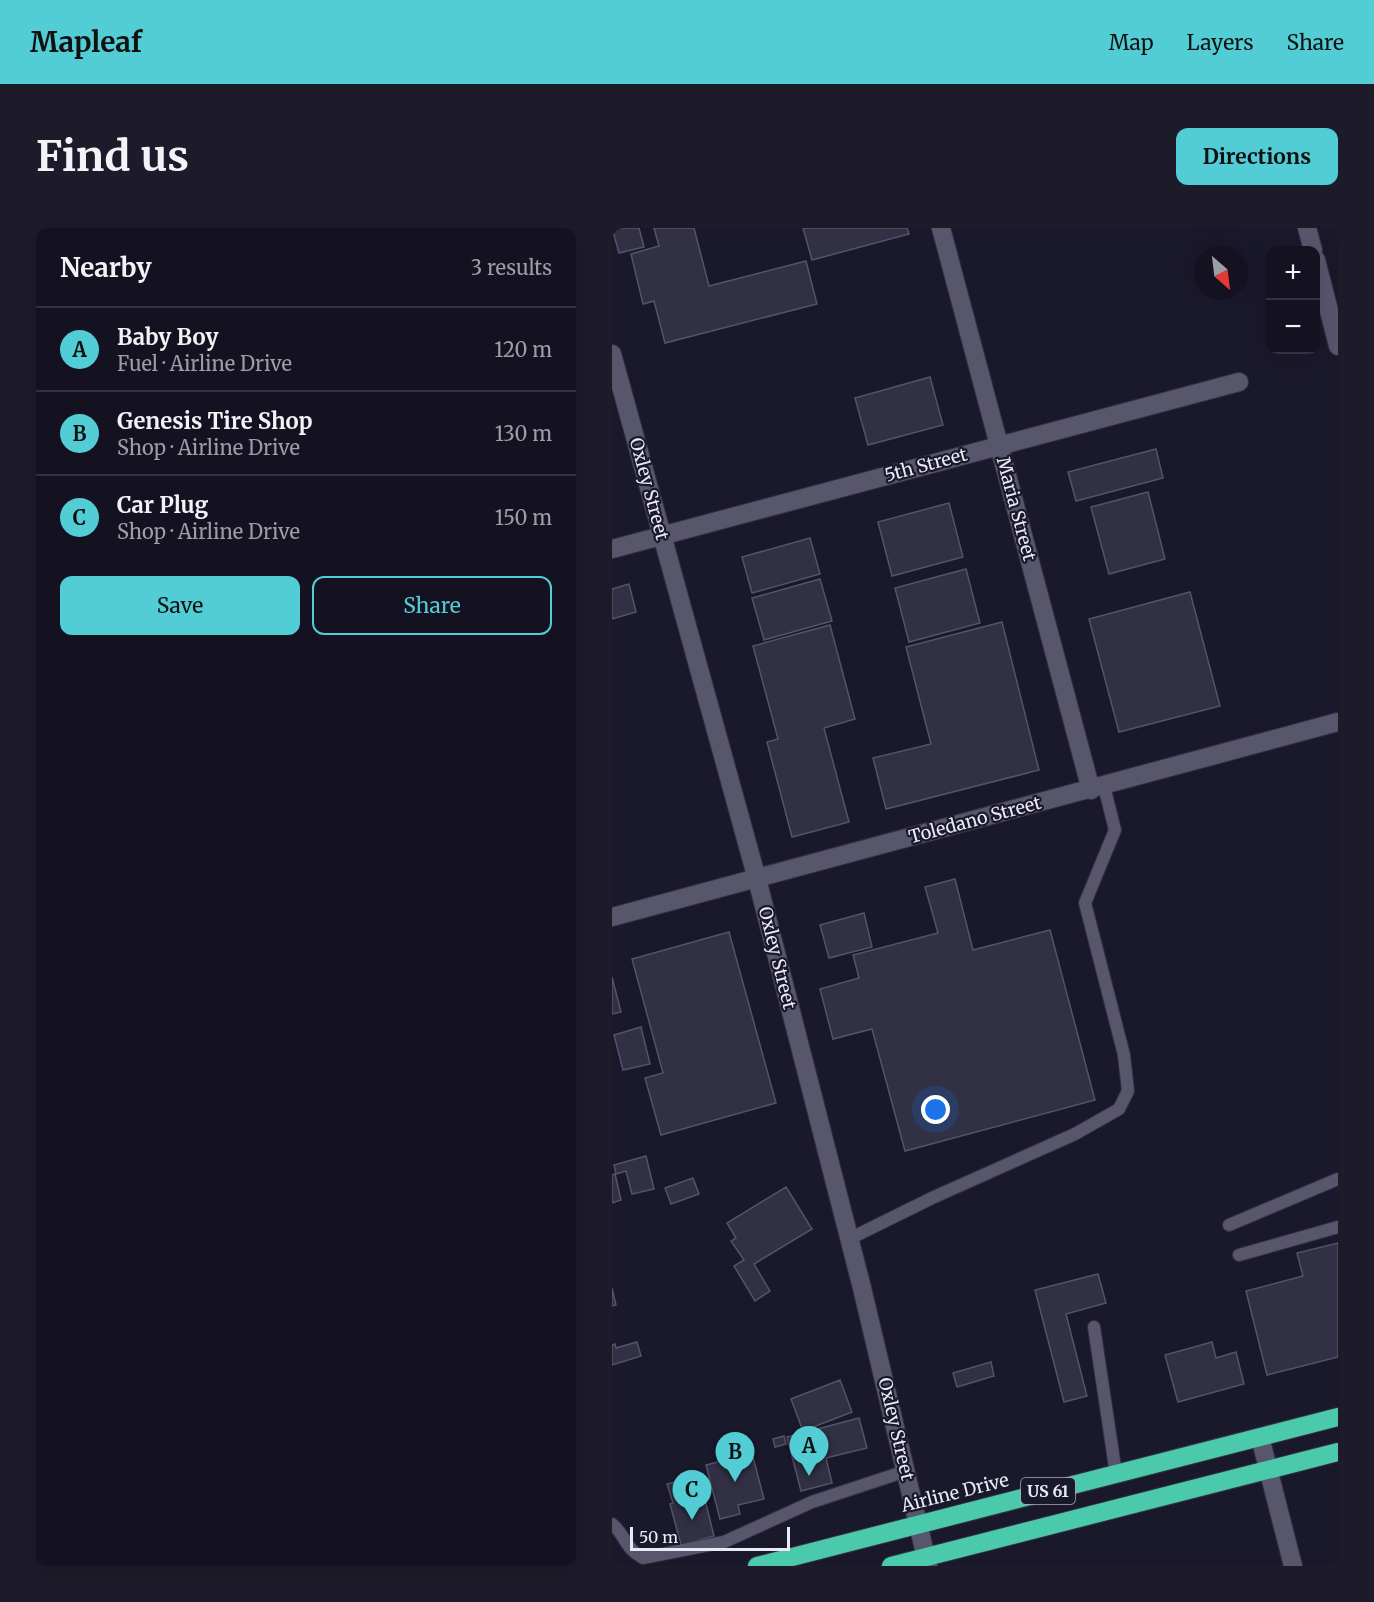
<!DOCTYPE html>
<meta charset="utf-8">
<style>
body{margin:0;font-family:Merriweather,serif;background:#1d1b29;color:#f1f3f6}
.controls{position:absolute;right:18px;top:18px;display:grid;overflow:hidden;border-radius:12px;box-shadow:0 6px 24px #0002}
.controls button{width:54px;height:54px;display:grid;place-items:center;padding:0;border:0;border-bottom:2px solid #33323e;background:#141220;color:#f1f3f6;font:30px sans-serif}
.compass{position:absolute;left:582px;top:18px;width:54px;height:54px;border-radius:50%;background:#141220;box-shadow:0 6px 24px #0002;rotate:152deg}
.scale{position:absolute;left:18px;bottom:15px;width:160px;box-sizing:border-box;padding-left:6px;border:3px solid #eaeaf7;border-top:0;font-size:16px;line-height:21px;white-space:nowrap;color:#eaeaf7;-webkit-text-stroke:4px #1a182b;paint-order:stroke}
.you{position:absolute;left:324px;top:882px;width:21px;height:21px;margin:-15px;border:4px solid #fff;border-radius:50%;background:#1a73e8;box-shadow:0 0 0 9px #1a73e833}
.badge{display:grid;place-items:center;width:39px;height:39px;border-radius:50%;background:#52ccd5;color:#111;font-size:20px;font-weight:700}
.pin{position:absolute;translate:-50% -50px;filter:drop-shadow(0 2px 3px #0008)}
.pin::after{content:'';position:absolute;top:32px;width:21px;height:18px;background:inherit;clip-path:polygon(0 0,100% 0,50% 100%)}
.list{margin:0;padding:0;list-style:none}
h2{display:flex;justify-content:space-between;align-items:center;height:78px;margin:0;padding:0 24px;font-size:26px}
h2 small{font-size:20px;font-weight:400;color:#9d9ea5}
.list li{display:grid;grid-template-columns:39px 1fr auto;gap:18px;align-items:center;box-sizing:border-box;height:84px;padding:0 24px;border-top:2px solid #33323e}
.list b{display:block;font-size:22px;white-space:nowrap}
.list p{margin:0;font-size:20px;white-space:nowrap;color:#9d9ea5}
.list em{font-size:20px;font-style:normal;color:#9d9ea5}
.actions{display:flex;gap:12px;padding:18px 24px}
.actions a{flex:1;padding:14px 0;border:2px solid #52ccd5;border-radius:12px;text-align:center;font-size:21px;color:#52ccd5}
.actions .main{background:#52ccd5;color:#111}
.map{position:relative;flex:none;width:726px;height:1338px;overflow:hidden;border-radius:12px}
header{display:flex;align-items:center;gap:36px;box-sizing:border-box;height:84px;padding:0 30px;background:#52ccd5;color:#111}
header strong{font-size:28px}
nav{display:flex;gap:33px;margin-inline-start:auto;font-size:21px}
.intro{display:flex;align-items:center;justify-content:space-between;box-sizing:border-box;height:144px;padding:0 36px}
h1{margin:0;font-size:42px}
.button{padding:15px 27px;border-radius:12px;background:#52ccd5;color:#111;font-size:21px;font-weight:700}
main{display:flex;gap:36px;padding:0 36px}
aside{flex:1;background:#141220;border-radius:12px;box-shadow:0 6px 24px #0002}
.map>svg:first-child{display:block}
.building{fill:#313044;stroke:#545369;stroke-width:1.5}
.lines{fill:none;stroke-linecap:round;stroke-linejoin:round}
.lane-casing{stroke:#343241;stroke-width:14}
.street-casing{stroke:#343241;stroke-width:20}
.highway-casing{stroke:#343241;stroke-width:20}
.lane{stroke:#57566c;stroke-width:12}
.street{stroke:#57566c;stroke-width:18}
.highway{stroke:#4bc9ab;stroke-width:18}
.labels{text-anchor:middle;stroke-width:4.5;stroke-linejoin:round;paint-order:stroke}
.shield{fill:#1a182b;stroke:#acabba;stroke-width:1.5}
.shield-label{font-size:16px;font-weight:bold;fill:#eaeaf7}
.street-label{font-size:18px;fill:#eaeaf7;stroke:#1a182b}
</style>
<header>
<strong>Mapleaf</strong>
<nav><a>Map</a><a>Layers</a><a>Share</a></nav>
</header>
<div class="intro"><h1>Find us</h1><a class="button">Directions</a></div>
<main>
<aside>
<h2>Nearby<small>3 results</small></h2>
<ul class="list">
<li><span class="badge">A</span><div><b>Baby Boy</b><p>Fuel · Airline Drive</p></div><em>120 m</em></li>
<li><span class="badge">B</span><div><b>Genesis Tire Shop</b><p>Shop · Airline Drive</p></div><em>130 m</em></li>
<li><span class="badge">C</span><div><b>Car Plug</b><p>Shop · Airline Drive</p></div><em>150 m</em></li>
</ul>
<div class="actions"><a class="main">Save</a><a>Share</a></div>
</aside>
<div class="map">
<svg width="726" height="1338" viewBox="0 0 726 1338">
<rect width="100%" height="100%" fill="#1a182b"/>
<path class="building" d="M0,0H27L32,19L7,25Z
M42,0H82L97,58L194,33L205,76L53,115L42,73L31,76L19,26L47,18Z
M191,0H295L297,6L200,32Z
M318,149L331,197L256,217L243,170Z
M544,221L551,250L464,273L456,244Z
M536,264L553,331L497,346L479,279Z
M337,275L351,329L280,348L266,294Z
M198,310L208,346L140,365L130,329Z
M354,341L368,395L297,414L283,360Z
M208,351L220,393L152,412L140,370Z
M17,356L24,384L0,391V361Z
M578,364L608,478L507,504L477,391Z
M390,394L427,542L274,581L261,530L319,516L294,419Z
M218,397L243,491L212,500L237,594L180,609L155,514L166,511L141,418Z
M343,651L361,722L438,702L483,872L293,923L260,801L221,811L208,761L247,750L241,727L326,705L313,659Z
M252,685L260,719L217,730L208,697Z
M117,704L164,875L49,907L33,850L51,845L20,731Z
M0,749L9,784L0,786Z
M29,799L38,836L11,842L2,807Z
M34,928L42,961L20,966L14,943L4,946L2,937Z
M3,946L9,972L0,975V947Z
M81,950L87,966L59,976L53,960Z
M174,959L200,1001L142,1036L158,1063L143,1073L122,1038L132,1032L119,1013L124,1010L115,995Z
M726,1015V1129L655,1147L634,1063L691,1048L685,1025Z
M486,1046L494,1075L454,1086L475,1168L452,1174L423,1062Z
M0,1060L4,1077L0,1078Z
M25,1114L29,1128L0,1137V1117L3,1116L4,1120Z
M600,1114L604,1130L624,1124L632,1156L566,1174L553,1127Z
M379,1134L382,1148L345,1159L341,1145Z
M228,1152L240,1184L191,1203L179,1171Z
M247,1190L255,1220L214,1230L220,1255L189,1263L175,1209Z
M172,1208L174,1216L163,1219L161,1211Z
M140,1225L152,1271L126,1277L128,1286L108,1291L94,1237Z
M80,1250L85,1269L92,1268L102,1308L69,1317L58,1276L61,1275L55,1256Z"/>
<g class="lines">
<g class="lane-casing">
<path id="lane" d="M617,997L726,951
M237,1011L320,970L463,906L507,881L516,863L512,827L473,675L503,602L492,558
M627,1027L726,999
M482,1099L504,1246
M0,1296C13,1306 12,1320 31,1330L112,1314L200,1274L294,1243"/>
</g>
<g class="street-casing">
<path id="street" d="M329,0L479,562
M695,0L701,22
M704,32L726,118
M0,126L145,651L250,1060L316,1338
M0,321L627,154
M0,689L726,494
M648,1209L681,1338"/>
</g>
<g class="highway-casing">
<path id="highway" d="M145,1338L726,1189
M279,1338L726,1224"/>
</g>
<use href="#lane" class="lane"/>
<use href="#street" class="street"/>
<use href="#highway" class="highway"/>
</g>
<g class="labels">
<rect class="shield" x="409" y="1250" width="54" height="26" rx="4.5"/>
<g class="shield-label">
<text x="436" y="1269">US 61</text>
</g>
<g class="street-label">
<text transform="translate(314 237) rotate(-15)" y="6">5th Street</text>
<text transform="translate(37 261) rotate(75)" y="6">Oxley Street</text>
<text transform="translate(404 281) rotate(75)" y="6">Maria Street</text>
<text transform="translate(363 592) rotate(-15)" y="6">Toledano Street</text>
<text transform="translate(165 730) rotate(76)" y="6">Oxley Street</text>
<text transform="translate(284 1201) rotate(77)" y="6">Oxley Street</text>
<text transform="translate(343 1265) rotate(-14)" y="6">Airline Drive</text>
</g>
</g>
</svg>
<div class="controls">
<button>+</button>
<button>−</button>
</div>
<svg class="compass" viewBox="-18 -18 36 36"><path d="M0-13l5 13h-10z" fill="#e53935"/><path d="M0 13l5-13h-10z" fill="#9d9ea5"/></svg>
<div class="scale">50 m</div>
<div class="you"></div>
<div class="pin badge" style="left:197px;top:1248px">A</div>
<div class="pin badge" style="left:123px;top:1254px">B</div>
<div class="pin badge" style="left:80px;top:1292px">C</div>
</div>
</main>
